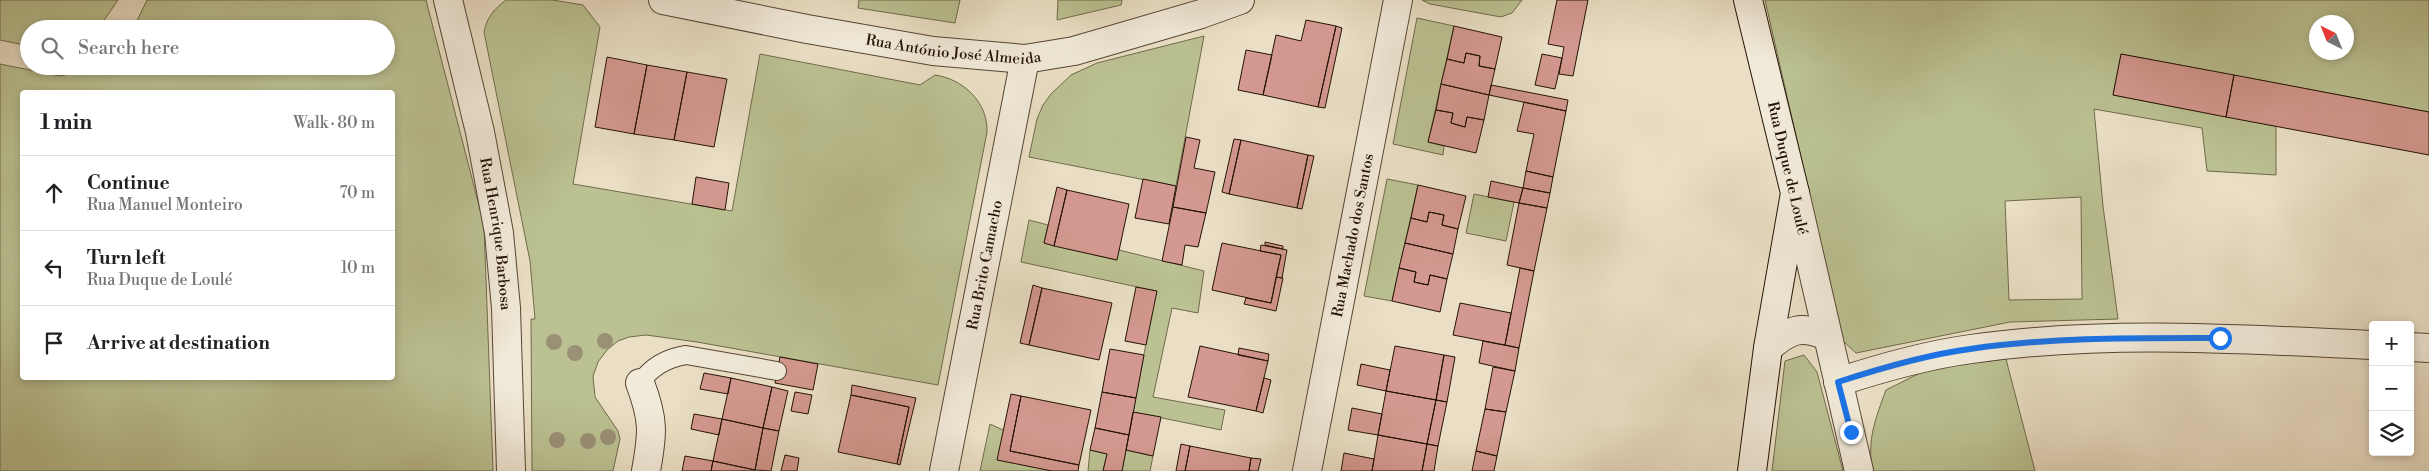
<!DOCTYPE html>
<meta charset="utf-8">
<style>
body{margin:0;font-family:"Libre Bodoni",serif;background:#f2f2f2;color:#202124}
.controls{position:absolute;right:15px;bottom:15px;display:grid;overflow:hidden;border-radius:5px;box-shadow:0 2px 8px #0003}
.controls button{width:45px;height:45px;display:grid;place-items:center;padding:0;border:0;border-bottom:1px solid #e0e0e0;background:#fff;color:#202124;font:25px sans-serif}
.compass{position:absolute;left:2309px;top:15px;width:45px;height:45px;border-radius:50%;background:#fff;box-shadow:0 2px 8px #0003;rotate:317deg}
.stop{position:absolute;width:15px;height:15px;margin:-11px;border:4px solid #1a73e8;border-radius:50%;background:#fff}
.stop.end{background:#1a73e8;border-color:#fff;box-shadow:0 1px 5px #0008}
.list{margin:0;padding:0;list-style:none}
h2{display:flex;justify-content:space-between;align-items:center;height:65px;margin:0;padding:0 20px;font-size:21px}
h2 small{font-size:16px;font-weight:400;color:#757577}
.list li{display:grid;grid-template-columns:32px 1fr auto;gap:15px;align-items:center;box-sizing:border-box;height:75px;padding:0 20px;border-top:1px solid #e0e0e0}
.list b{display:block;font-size:19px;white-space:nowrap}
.list p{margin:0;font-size:16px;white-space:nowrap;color:#757577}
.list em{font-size:16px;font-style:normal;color:#757577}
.icon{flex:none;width:28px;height:28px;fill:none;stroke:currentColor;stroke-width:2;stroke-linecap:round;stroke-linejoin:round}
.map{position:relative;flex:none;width:2429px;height:471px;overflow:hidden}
.search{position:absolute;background:#fff;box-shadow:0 2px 8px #0003;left:20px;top:20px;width:375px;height:55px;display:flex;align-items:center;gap:12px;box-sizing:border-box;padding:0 18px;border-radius:28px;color:#757577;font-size:19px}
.panel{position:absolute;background:#fff;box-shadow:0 2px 8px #0003;left:20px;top:90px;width:375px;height:290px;border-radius:5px}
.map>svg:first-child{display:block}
.green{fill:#bbc192;stroke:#706a4c;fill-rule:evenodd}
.building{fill:#d3988f;stroke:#241205}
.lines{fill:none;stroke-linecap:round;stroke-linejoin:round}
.lane-casing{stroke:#564535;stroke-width:20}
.street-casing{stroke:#564535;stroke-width:30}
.secondary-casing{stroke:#241205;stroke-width:30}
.lane{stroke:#f1ead9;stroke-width:18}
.street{stroke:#f1ead9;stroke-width:28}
.secondary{stroke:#f1ead9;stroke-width:28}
.tree{fill:#9a9076}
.route{stroke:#1a73e8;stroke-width:6}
.labels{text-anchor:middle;stroke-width:4;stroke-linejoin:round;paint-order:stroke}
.street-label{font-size:15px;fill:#241205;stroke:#f1ead9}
</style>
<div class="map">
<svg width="2429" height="471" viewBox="0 0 2429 471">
<rect width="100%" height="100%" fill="#eadfc5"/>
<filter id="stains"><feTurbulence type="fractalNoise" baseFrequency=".004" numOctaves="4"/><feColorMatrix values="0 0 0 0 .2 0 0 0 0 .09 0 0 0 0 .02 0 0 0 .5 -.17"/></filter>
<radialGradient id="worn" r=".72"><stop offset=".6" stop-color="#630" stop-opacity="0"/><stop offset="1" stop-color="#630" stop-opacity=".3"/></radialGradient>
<path class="green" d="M0,0H118L98,29H29V46L0,40Z
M147,0H426L484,225L493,471H0V64L60,76L105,66H386V29H133ZM22,92H392V378H22Z
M506,0H553L583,5L600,27L573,184L732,211L760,54L920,85L935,75C963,79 988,102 987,132L938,385L697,342L646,335L629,337L618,341L607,350L598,362L593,376L595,397L618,431L620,439L613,471H532L531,319H535L530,261L484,32C487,17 494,9 506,0Z
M859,0H960L955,23L858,8Z
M1058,0H1122L1121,5L1057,20Z
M1422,0H1522L1512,13L1501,17L1430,4Z
M1765,0H2429V112L2121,54L2113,95L2276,126V175L2207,171L2202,128L2094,109L2103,206L2118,319L2010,322L1856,353L1843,341ZM2316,22H2346V52H2316ZM2081,197L2082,299L2009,300L2005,201Z
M1417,18L1454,26L1428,142L1444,146L1443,155L1393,144Z
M1204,36L1176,186L1029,157L1037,119L1043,105L1051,94L1071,75L1097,63Z
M1387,179L1418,185L1392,301L1364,296Z
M1474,194L1514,202L1506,241L1466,233Z
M1029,220L1048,225L1044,243L1116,260L1119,250L1204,271L1198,313L1172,308L1153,397L1225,410L1221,430L1133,412L1156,291L1021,262Z
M1804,355L1817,372L1843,471H1772L1785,361Z
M2006,359L2035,471H1873C1866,442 1876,417 1886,390L1928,369Z
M990,424L1003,430L1052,471H980Z
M1090,450L1107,454L1103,471H1088Z
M1126,450L1153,456L1150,471H1122Z"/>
<path class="building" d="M1557,0H1588L1573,76L1559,74L1564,47L1548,44Z
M1306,20L1336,26L1318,107L1263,95L1276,35L1301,41Z
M1336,26L1342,28L1325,108L1318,107Z
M1454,26L1502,37L1495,69L1479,66L1480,56L1466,53L1464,63L1447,59Z
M1246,50L1272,55L1263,95L1238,90Z
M1466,53L1480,56L1479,66L1495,69L1489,95L1441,84L1447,59L1464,63Z
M1542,54L1562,58L1555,89L1535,85Z
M2121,54L2234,75L2226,117L2113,95Z
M607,57L647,65L634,134L595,127Z
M647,65L687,72L674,140L634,134Z
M687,72L727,79L714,147L674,140Z
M2234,75L2429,112V155L2226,117Z
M1441,84L1489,95L1484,120L1467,117L1465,127L1451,123L1453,113L1436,110Z
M1491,85L1568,100L1566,111L1489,95Z
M1524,102L1566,111L1553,177L1526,171L1534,134L1517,131Z
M1436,110L1453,113L1451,123L1465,127L1467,117L1484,120L1476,153L1428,142Z
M1186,137L1200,140L1194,168L1215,172L1206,213L1173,207Z
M1234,139L1241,140L1229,194L1222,192Z
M1241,140L1308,155L1297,208L1229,194Z
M1308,155L1314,156L1302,209L1297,208Z
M1526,171L1553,177L1550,193L1523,188Z
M696,177L729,183L725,210L692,204Z
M1143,179L1176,186L1169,224L1135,218Z
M1491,181L1523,188L1519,203L1488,197Z
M1418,185L1466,196L1458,229L1442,225L1444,215L1429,212L1427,222L1411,218Z
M1057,187L1067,190L1054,246L1044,243Z
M1523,188L1550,193L1547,208L1519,203Z
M1067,190L1129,204L1117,260L1054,246Z
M1519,203L1547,208L1534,271L1507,265Z
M1173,207L1206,213L1198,247L1185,245L1182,265L1162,261Z
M1429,212L1444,215L1442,225L1458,229L1453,254L1405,243L1411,218L1427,222Z
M1265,242L1283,246V249L1265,245Z
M1222,243L1281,255L1271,303L1212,290Z
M1405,243L1453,254L1447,279L1430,275L1428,285L1414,282L1416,272L1399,268Z
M1261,245L1287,250L1282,278L1276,277L1281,255L1260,251Z
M1399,268L1416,272L1414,282L1428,285L1430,275L1447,279L1440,312L1392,301Z
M1520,268L1534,271L1519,348L1505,345Z
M1276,277L1283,278L1276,311L1244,304L1246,298L1271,303Z
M1033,285L1042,288L1029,345L1020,343Z
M1136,287L1157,291L1146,345L1125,341Z
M1042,288L1112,303L1099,360L1029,345Z
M1460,303L1511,313L1505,345L1453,335Z
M1483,341L1519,348L1515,371L1479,363Z
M1200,346L1268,361L1256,411L1188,397Z
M1395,346L1444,355L1436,400L1386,391Z
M1239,348L1269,354L1268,361L1238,355Z
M1110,349L1144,355L1136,398L1102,392Z
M1444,355L1455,357L1447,402L1436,400Z
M780,357L818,364L813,390L775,383Z
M1361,364L1390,370L1386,391L1357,385Z
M1493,367L1515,371L1506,412L1485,409Z
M704,373L731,378L728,394L700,389Z
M731,378L772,387L763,428L722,419Z
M1264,378L1271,380L1263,413L1256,411Z
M852,385L916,398L900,465L897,464L909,407L851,395Z
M772,387L788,391L779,431L763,428Z
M1386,391L1436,400L1427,444L1378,435Z
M795,392L812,395L808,414L791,411Z
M1102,392L1136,398L1129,435L1095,428Z
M1011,394L1021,396L1010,451L1079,465L1078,471H1052L997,460Z
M851,395L909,407L897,464L838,452Z
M1021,396L1091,410L1079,465L1010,451Z
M1436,400L1447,402L1438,446L1427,444Z
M1352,408L1382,414L1378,435L1348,430Z
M1485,409L1506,412L1497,456L1476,451Z
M1133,412L1161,417L1153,456L1126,450Z
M694,414L722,419L719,435L691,429Z
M722,419L763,428L755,470L713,461Z
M763,428L779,431L771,471L755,470Z
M1095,428L1129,435L1122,471H1103L1107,454L1090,450Z
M1378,435L1427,444L1422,471H1372Z
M1181,444L1190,446L1185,471H1176Z
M1427,444L1438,446L1434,471H1422Z
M1190,446L1251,458L1249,471H1185Z
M1476,451L1497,456L1494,471H1472Z
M1344,453L1374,459L1372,471H1341Z
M785,455L799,458L797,471H781Z
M685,456L713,461L711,471H682Z
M1251,458L1261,459L1258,471H1249Z
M713,461L755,470L754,471H711Z"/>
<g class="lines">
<g class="lane-casing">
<path id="lane" d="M640,383C651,367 667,358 686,355L777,371"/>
</g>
<g class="street-casing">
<g id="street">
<path id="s1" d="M448,0L480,132L499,233L506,308L511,471"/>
<path id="s2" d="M663,0L807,29L933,51L1025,59L1074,51L1201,14L1240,0"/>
<path d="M1795,193L1859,471"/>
<path d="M2410,347L2429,348"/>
<path d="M1768,348C1790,329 1801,325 1827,336"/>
<path d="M1838,382C1881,368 1926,355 1971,349C2104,330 2239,339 2373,345"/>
<path d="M640,383C654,420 653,433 646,471"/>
<path id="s3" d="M944,471L1025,59"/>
<path id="s4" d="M1307,471L1398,0"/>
</g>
</g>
<g class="secondary-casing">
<path id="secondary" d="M1748,0L1795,193L1768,348L1752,471"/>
</g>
<use href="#lane" class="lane"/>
<use href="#street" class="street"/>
<use href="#secondary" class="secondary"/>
</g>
<g class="tree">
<circle cx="605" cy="341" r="8"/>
<circle cx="554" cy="342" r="8"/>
<circle cx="575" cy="353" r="8"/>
<circle cx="608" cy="437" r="8"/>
<circle cx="557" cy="440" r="8"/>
<circle cx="588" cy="441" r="8"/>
</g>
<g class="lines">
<path class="route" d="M1851,432L1838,382C1881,368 1925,355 1970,349C2053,337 2136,338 2220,338"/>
</g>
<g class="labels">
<g class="street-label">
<text dy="5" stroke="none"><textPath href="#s2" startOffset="295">Rua António José Almeida</textPath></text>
<text transform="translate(1788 168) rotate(77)" y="5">Rua Duque de Loulé</text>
<text dy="5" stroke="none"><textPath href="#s1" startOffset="239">Rua Henrique Barbosa</textPath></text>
<text dy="5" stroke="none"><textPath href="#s4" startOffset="240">Rua Machado dos Santos</textPath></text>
<text dy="5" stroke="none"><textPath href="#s3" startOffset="210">Rua Brito Camacho</textPath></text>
</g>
</g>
<rect width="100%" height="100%" filter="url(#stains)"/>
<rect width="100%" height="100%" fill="url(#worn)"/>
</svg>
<div class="controls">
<button>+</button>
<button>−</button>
<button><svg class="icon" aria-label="layers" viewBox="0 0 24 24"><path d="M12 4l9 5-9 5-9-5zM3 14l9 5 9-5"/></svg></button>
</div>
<svg class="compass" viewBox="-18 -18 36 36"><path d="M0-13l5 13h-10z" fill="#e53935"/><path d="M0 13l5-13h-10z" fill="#757577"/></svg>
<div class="stop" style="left:2220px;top:338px"></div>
<div class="stop end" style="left:1851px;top:432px"></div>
<div class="search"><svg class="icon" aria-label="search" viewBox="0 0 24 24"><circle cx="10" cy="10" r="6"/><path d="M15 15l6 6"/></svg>Search here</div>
<section class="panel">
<h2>1 min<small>Walk · 80 m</small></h2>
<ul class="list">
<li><svg class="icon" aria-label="ahead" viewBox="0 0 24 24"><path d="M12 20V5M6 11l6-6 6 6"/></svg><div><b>Continue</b><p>Rua Manuel Monteiro</p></div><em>70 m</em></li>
<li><svg class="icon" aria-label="left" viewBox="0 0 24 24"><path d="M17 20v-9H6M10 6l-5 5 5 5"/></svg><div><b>Turn left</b><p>Rua Duque de Loulé</p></div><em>10 m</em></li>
<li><svg class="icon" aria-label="arrive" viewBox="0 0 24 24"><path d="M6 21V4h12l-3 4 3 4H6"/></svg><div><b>Arrive at destination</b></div></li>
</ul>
</section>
</div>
